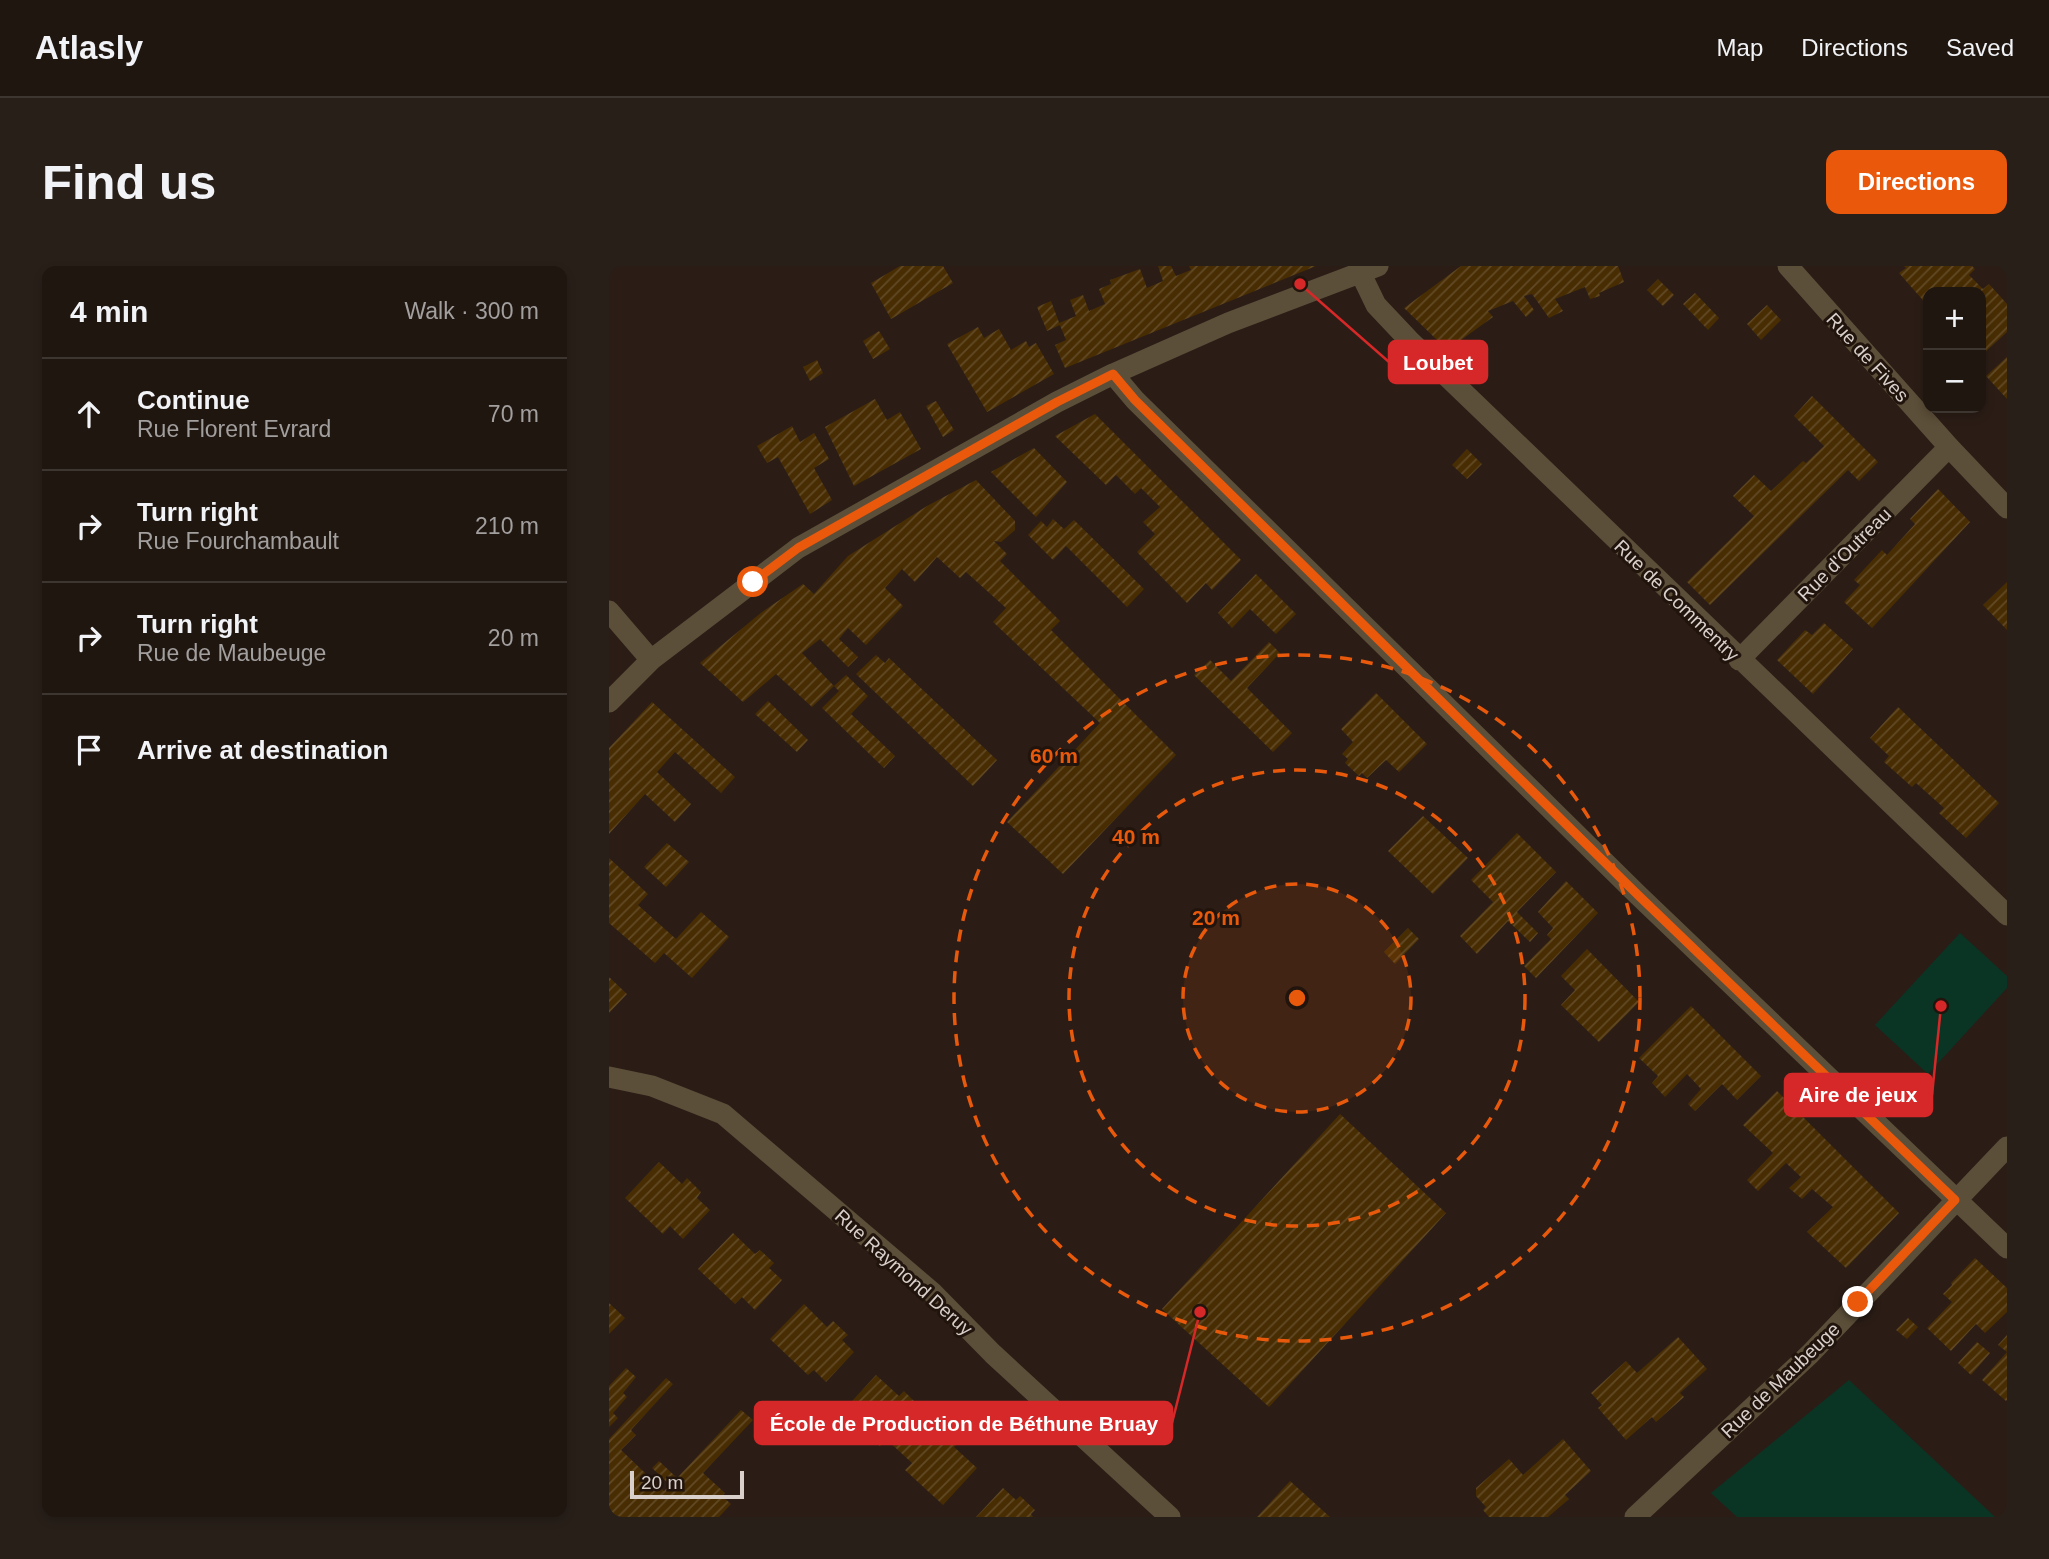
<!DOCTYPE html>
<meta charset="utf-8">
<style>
body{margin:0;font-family:Arial,sans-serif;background:#281f19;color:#f1f3f6}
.controls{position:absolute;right:21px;top:21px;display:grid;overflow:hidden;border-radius:14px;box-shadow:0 4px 10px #0003}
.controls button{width:63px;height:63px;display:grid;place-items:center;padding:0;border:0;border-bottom:2px solid #3d3530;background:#201610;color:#f1f3f6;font:35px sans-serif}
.scale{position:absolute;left:21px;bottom:18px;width:114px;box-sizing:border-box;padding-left:7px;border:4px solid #d9d0cb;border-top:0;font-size:19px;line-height:24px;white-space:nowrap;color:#d9d0cb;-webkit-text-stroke:5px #21140d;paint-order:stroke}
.stop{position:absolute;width:21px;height:21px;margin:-16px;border:5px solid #ea580c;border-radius:50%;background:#fff}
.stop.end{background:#ea580c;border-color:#fff;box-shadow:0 2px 7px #0008}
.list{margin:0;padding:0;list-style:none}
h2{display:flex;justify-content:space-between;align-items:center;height:91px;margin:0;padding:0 28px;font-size:30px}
h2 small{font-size:23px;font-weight:400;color:#a29f9f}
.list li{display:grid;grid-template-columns:46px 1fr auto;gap:21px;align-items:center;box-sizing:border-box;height:112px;padding:0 28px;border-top:2px solid #3d3530}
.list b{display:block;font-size:26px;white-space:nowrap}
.list p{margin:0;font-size:23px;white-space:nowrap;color:#a29f9f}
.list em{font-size:23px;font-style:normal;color:#a29f9f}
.icon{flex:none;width:38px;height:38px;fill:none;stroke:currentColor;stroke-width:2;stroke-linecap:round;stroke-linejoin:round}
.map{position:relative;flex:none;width:1398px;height:1251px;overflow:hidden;border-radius:14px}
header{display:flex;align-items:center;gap:42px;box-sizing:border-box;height:98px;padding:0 35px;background:#201610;border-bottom:2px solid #3d3530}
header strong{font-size:33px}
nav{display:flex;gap:38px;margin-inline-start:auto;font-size:24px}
.intro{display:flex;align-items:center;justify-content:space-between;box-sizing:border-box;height:168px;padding:0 42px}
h1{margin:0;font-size:49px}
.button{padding:18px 32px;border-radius:14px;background:#ea580c;color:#fff;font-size:24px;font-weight:700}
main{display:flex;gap:42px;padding:0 42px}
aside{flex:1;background:#201610;border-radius:14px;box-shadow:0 4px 10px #0003}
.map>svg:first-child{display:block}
.green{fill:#0a3524}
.building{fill:url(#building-hatch)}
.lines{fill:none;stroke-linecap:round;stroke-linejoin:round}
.minor{stroke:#5c4f39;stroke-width:21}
.route{stroke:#ea580c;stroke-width:9}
.ring{fill:none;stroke:#e8590c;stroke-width:3.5;stroke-dasharray:12 9}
.labels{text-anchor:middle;stroke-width:6;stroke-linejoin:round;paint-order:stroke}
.street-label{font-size:19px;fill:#d9d0cb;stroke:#21140d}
.centre{fill:#e8590c;stroke:#21140d;stroke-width:3.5}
.ring-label{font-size:21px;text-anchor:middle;font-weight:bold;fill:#e8590c;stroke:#21140d;stroke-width:6;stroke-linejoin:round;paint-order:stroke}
.leader{fill:none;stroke:#d62828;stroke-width:2.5}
.callout-dot{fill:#d62828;stroke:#21140d;stroke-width:2.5}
.callout{fill:#d62828;stroke:#d62828;stroke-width:2.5}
.callout-label{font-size:21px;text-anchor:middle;font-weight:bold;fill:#fff}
</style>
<header>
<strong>Atlasly</strong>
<nav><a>Map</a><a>Directions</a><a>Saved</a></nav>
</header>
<div class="intro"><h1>Find us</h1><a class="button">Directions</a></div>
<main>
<aside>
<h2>4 min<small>Walk · 300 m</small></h2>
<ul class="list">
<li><svg class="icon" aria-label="ahead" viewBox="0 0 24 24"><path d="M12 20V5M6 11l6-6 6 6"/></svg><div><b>Continue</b><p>Rue Florent Evrard</p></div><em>70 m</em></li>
<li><svg class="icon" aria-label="right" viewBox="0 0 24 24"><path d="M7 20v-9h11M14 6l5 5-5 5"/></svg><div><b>Turn right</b><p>Rue Fourchambault</p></div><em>210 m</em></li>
<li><svg class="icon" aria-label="right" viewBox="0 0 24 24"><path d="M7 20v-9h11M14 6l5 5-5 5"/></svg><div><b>Turn right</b><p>Rue de Maubeuge</p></div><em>20 m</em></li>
<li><svg class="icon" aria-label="arrive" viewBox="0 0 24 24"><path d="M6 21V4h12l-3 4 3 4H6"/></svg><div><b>Arrive at destination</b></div></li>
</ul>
</aside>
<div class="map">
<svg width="1398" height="1251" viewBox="0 0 1398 1251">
<defs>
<pattern id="building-hatch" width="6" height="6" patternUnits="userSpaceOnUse" patternTransform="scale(1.75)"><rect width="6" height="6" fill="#482d03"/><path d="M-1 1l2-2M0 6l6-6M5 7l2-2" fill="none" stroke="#624a26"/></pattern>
</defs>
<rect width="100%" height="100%" fill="#2b1d16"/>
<path class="green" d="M1351,667L1398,710V722L1319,808L1266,759Z
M1240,1114L1386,1251H1128L1102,1227Z"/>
<path class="building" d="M291,0H334L344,17L282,53L262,17Z
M549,0H562L567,10L582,4L580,0H707L456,102L446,79L457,74L450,57L467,50L461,34L474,29L480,45L496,38L490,23L502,18L501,14L531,3L538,22L554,15Z
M852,0H1009L1015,16L990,27L991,30L981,33L976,21L946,33L954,45L940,52L923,28L915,30L925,44L917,51L904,35L879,45L884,51L852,74L868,91L858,103L795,42Z
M1295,0H1363L1366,3L1360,9L1374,23L1380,18L1398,38V66L1372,90V26H1319V40L1290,7L1297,2Z
M1049,13L1065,29L1054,40L1038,24Z
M1086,27L1110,52L1099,64L1074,38Z
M442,35L451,59L438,65L428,41Z
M1158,39L1172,54L1152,74L1138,58Z
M369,61L375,72L390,63L402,84L417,75L420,81L427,77L445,108L378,146L338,78Z
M270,65L281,83L264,93L254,75Z
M1398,91V133L1377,110Z
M208,94L214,107L201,115L194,101Z
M1203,130L1269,196L1250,215L1239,204L1101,339L1078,316L1145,250L1124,230L1145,209L1162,225L1194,195L1197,197L1215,180L1185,150Z
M266,133L278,154L291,146L312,183L245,220L216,161Z
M327,135L345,164L334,171L317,140Z
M486,148L632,294L603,324L597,317L578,337L528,286L546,268L534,256L551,241L532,222L526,228L507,209L497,219L446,170Z
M183,160L191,176L205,167L220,193L205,202L223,234L201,248L169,191L158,197L148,180Z
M425,182L458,216L427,251L382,206Z
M858,183L873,198L858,213L843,199Z
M367,214L406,255V264L392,276L385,275L398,288L391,295L451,355L442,364L567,489L454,608L398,556L491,457L384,356L397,342L357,306L351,312L328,291L306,316L293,303L276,322L294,340L257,379L239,362L230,373L249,391L239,401L211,373L193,387L225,420L203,441L167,408L134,436L91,397L153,346L194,318L205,328L239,290L318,240Z
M1329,223L1361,256L1263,362L1235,336L1251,319L1245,314L1273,284L1278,289L1306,258L1301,253Z
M444,253L455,263L465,254L535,323L518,341L457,280L444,294L419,269L432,255L438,261Z
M647,308L687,348L667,368L641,343L623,362L609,347Z
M1398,316V364L1374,339Z
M1215,357L1244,383L1204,428L1168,394L1196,364L1203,369Z
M660,376L671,387L638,422L683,467L664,486L585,409L601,394L622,415Z
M267,389L276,397L280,392L388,494L364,520L247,408Z
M237,409L259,430L242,448L286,490L275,502L213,442L230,425L225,420Z
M767,427L818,478L790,506L777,494L758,512L753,507L750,510L736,497L739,493L733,488L744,476L732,463Z
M159,435L199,474L188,486L146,448Z
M43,436L126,511L112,527L66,486L48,506L82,538L66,556L36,528L0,568V482Z
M1289,441L1390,537L1357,572L1330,547L1335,542L1307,517L1303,521L1275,496L1280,490L1261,472Z
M814,550L859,592L824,628L779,585Z
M908,567L947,606L908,646L929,667L921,676L899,655L868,688L851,670L884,636L862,614Z
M58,577L80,596L57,621L35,601Z
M0,592L39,628L29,639L67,673L92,646L120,671L83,712L55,687L46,697L0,657Z
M957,615L989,647L927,712L915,700L942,673L938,669L944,662L929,646Z
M799,662L810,673L786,698L775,686Z
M978,683L1030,736L990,776L952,739L966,724L952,710Z
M0,711L18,728L0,747Z
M1082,740L1152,810L1128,834L1113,818L1086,845L1079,838L1092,823L1078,808L1056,831L1043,817L1049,810L1030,792Z
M1168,825L1290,947L1237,1002L1198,966L1224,941L1203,923L1193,933L1180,922L1192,911L1177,897L1149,925L1138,914L1164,887L1134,859Z
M731,848L837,947L660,1141L553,1043Z
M50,896L73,918L78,912L92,926L88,932L101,944L74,973L61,960L54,968L16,932Z
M124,967L146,988L151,984L165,997L160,1002L173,1014L146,1044L133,1031L126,1038L89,1003Z
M1366,992L1398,1022V1046L1376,1067L1367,1058L1342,1085L1318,1062L1343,1036L1334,1028L1343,1019L1342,1017Z
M0,1037L16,1052L0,1068Z
M195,1038L218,1061L224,1055L239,1069L233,1074L245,1086L217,1116L205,1104L199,1109L161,1073Z
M1299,1052L1309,1061L1298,1073L1287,1064Z
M1398,1069V1134L1397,1135L1373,1114L1398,1086L1389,1079Z
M1069,1071L1098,1103L1071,1127L1075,1131L1047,1156L1043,1151L1017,1174L989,1142L993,1139L982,1127L1017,1095L1028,1107Z
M1368,1076L1381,1087L1362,1109L1349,1097Z
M17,1102L27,1111L14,1127L18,1131L4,1147L9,1152L0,1161V1120Z
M267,1109L290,1130L295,1125L309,1139L305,1144L330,1167L335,1163L350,1176L345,1181L368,1202L334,1239L296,1204L303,1197L290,1185L278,1174L271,1180L233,1146Z
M57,1112L64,1118L22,1164L27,1169L12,1184L55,1225L61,1219L43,1202L50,1195L68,1212L132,1144L144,1154L94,1207L116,1227L113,1230L122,1238L110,1251H8L0,1243V1173Z
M954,1173L982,1205L956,1229L960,1233L939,1251H880L874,1244L877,1241L867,1230V1222L900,1193L914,1209Z
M681,1215L721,1251H648Z
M394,1222L407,1234L411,1230L426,1244L422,1248L424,1251H367Z"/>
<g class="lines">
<path class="minor" d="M1179,0L1340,181L1398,242
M752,8L767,39L800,74L1398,649
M504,108L526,134L1029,629L1398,982
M0,345L42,394
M1130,394L1340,181
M0,436L42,394L189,282L448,136L504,108L619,57L769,0
M0,811L43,820L114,848L324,1027L384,1088L561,1251
M1026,1251L1201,1088L1398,881"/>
</g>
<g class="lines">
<path class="route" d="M144,316L189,282L448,136L504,108L526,134L1029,629L1346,934L1249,1036"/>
</g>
<circle cx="688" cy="732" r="114" fill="#e8590c" fill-opacity=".12"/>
<g class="ring">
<circle cx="688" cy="732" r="114"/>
<circle cx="688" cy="732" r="228"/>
<circle cx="688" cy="732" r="343"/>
</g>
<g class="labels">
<g class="street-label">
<text transform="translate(1259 91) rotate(48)" y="7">Rue de Fives</text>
<text transform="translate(1235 288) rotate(-45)" y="7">Rue d'Outreau</text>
<text transform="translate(1068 334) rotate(44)" y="7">Rue de Commentry</text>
<text transform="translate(295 1006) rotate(42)" y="7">Rue Raymond Deruy</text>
<text transform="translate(1171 1114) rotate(-44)" y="7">Rue de Maubeuge</text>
</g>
</g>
<circle cx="688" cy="732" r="10" class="centre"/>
<g class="ring-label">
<text x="445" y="497">60 m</text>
<text x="527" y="578">40 m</text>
<text x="607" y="659">20 m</text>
</g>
<path class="leader" d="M691 18L780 96M1332 740L1323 829M591 1046L563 1157"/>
<g class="callout-dot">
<circle cx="691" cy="18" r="7"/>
<circle cx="1332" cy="740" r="7"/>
<circle cx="591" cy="1046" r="7"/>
</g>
<g class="callout">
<rect x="780" y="75" width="98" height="42" rx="7"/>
<rect x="1176" y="808" width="147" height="42" rx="7"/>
<rect x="146" y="1136" width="417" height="42" rx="7"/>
</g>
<g class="callout-label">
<text x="829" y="104">Loubet</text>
<text x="1249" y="836">Aire de jeux</text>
<text x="355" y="1165">École de Production de Béthune Bruay</text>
</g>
</svg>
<div class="controls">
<button>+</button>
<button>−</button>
</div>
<div class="scale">20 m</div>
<div class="stop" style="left:144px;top:316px"></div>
<div class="stop end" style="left:1249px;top:1036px"></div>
</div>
</main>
